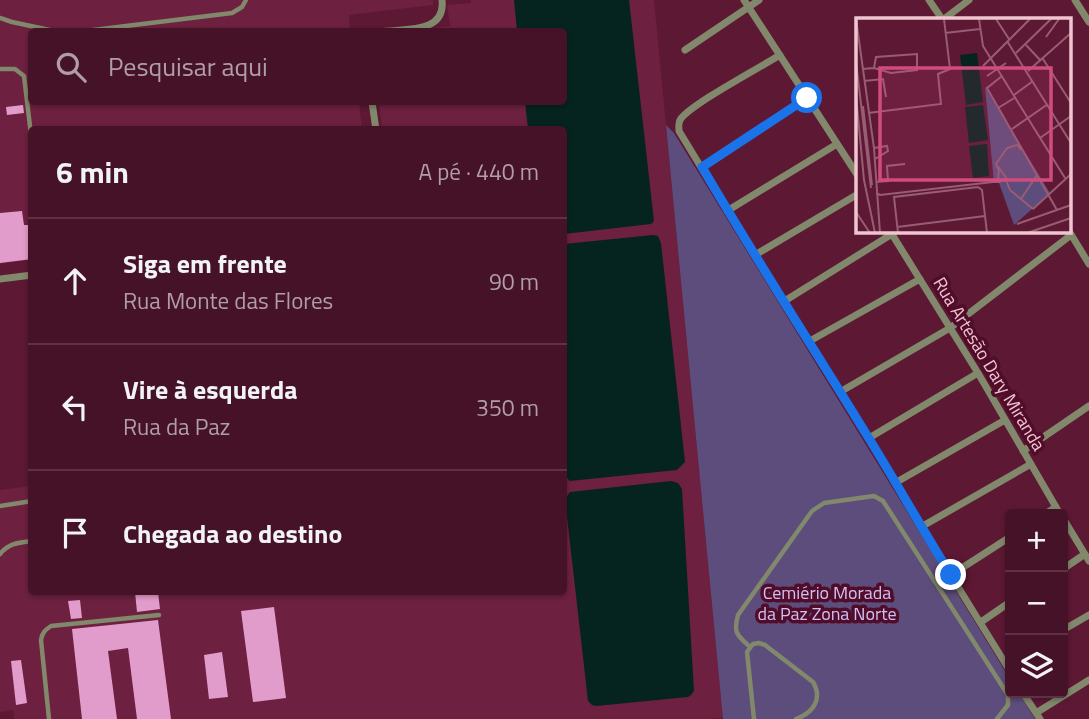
<!DOCTYPE html>
<html lang="pt">
<meta charset="utf-8">
<style>
body{margin:0;font-family:"Titillium Web",sans-serif;background:#502033;color:#f1f3f6}
.controls{position:absolute;right:21px;bottom:21px;display:grid;overflow:hidden;border-radius:7px;box-shadow:0 2px 5px #0004}
.controls button{width:63px;height:63px;display:grid;place-items:center;padding:0;border:0;border-bottom:2px solid #5e3244;background:#461227;color:#f1f3f6;font:35px sans-serif}
.stop{position:absolute;width:21px;height:21px;margin:-16px;border:5px solid #1a73e8;border-radius:50%;background:#fff}
.stop.end{background:#1a73e8;border-color:#fff;box-shadow:0 2px 7px #0008}
.list{margin:0;padding:0;list-style:none}
h2{display:flex;justify-content:space-between;align-items:center;height:91px;margin:0;padding:0 28px;font-size:30px}
h2 small{font-size:23px;font-weight:400;color:#b09ea7}
.list li{display:grid;grid-template-columns:46px 1fr auto;gap:21px;align-items:center;box-sizing:border-box;height:126px;padding:0 28px;border-top:2px solid #5e3244}
.list b{display:block;font-size:26px;white-space:nowrap}
.list p{margin:0;font-size:23px;white-space:nowrap;color:#b09ea7}
.list em{font-size:23px;font-style:normal;color:#b09ea7}
.icon{flex:none;width:38px;height:38px;fill:none;stroke:currentColor;stroke-width:2;stroke-linecap:round;stroke-linejoin:round}
.map{position:relative;flex:none;width:1089px;height:719px;overflow:hidden}
.search{position:absolute;background:#461227;box-shadow:0 2px 5px #0004;left:28px;top:28px;width:539px;height:77px;display:flex;align-items:center;gap:18px;box-sizing:border-box;padding:0 24px;border-radius:7px;color:#b09ea7;font-size:26px}
.panel{position:absolute;background:#461227;box-shadow:0 2px 5px #0004;left:28px;top:126px;width:539px;height:469px;border-radius:7px}
.map>svg:first-child{display:block}
.built{fill:#6d203f}
.green{fill:#5d4d7c}
.water{fill:#05241f}
.building{fill:#e29ccb}
.lines{fill:none;stroke-linecap:round;stroke-linejoin:round}
.lane{stroke:#81886b;stroke-width:4.5}
.street{stroke:#81886b;stroke-width:7}
.route{stroke:#1a73e8;stroke-width:9}
.labels{text-anchor:middle;stroke-width:7;stroke-linejoin:round;paint-order:stroke}
.street-label{font-size:18px;fill:#f0c5d1;stroke:#510c2a}
.park-label{font-size:18px;fill:#d0c0f4;stroke:#510c2a}
.inset-road{fill:none;stroke:#985d73;stroke-width:2}
.view{fill:#d04c7e;fill-opacity:0.15;stroke:#d04c7e;stroke-width:3.5}
.inset-edge{fill:none;stroke:#f0c5d1;stroke-width:3.5}
</style>
<div class="map">
<svg width="1089" height="719" viewBox="0 0 1089 719">
<rect width="100%" height="100%" fill="#5d1834"/>
<path class="built" d="M0,0H433V5L349,15L350,31L32,32V102H359L362,129L32,130L31,260L0,264Z
M471,0H654L723,718L711,719H14L13,710L0,712V490L31,486L32,592H564V130L382,129L379,102H564V32L405,31L450,26L447,5L471,3Z"/>
<path class="green" d="M666,125L674,133L1010,679V693H1019L1035,719H723Z"/>
<path class="water" d="M514,0H629L654,221L651,224L564,234V130L528,129L525,102H564V32L517,31Z
M653,235L658,236L661,243L685,462L677,470L570,481L565,476L564,471V244Z
M671,481L678,483L682,489L694,691L691,695L688,697L596,706L592,705L588,701L565,499L570,492Z"/>
<path class="building" d="M23,105L24,113L7,115L6,107Z
M22,211L24,225H32V259L0,263V213Z
M135,592H158L160,609L137,612Z
M80,600L82,618L71,619L68,601Z
M274,607L286,698L253,702L241,611Z
M158,620L171,719H137L128,648L108,651L117,719H82L72,629Z
M222,652L228,697L209,699L204,655Z
M21,660L27,703L16,705L11,661Z"/>
<g class="lines">
<path class="lane" d="M0,18L12,22L59,32
M77,32L232,13L242,7L246,0
M0,69H15L24,76L32,143
M0,506L32,501
M0,554C9,543 18,543 32,541
M750,647C737,635 733,633 738,615L812,511L824,503L874,496L883,501L1008,695V705L997,719
M49,719L41,640C42,633 45,630 51,626L159,615
M754,719L747,652L753,644L759,643L765,645L813,682C823,699 813,713 796,719"/>
<path class="street" d="M744,0L858,176
M929,0L942,19
M1075,0L1089,22
M944,19L969,0
M379,32C402,28 446,35 442,0
M685,50L759,0
M780,55C761,67 689,105 680,120C678,125 679,126 679,131L783,302L869,438L921,527L1010,671
M372,102L376,130
M702,168L807,98
M727,211L837,144
M890,231L978,373L1060,514
M1069,231L1089,264
M755,255L858,194
M0,279L32,275
M783,302L892,234
M808,342L920,279
M840,392L950,328L1071,235
M869,438L978,373
M1023,451L1089,406
M895,483L1005,420
M1045,514L1056,507
M1063,518L1089,561
M921,527L1031,464
M1063,569L1085,554
M951,575L1010,537
M981,622L1010,602
M1063,630L1089,615
M1023,693L1040,719
M1036,713L1089,680"/>
</g>
<g class="lines">
<path class="route" d="M807,98L702,167C755,258 813,347 868,437C896,482 922,529 951,575"/>
</g>
<g class="labels">
<g class="street-label">
<text transform="translate(989 364) rotate(59)" y="6">Rua Artesão Dary Miranda</text>
</g>
<g class="park-label">
<text x="827" y="599">Cemiério Morada<tspan x="827" dy="21">da Paz Zona Norte</tspan></text>
</g>
</g>
<g transform="translate(856 18)">
<rect width="215" height="215" fill="#5d1834"/>
<path d="M129,69L194,175L158,207L143,165H138Z" fill="#5d4d7c"/>
<path d="M121,35L127,84L110,87L104,37ZM127,87L132,122L113,125L109,89ZM131,126L133,158L117,160L113,128Z" fill="#05241f"/>
<path class="inset-road" d="M0,1L18,130L24,215M123,1L127,28L209,160M140,1L153,21M89,15L124,11M190,19L203,1M151,23L215,125M170,27L185,43M160,35L195,1M187,41L215,85M0,44L15,170M127,48L174,1M6,51L18,50L20,39L61,36V52L35,55L18,50M172,53L215,15M131,58L150,45M146,58L131,70L201,192M8,63L27,61L30,79M0,77L8,162L19,215M158,77L177,63M7,88L16,167M142,90L160,79M12,95L85,86L82,56L94,51L88,1M156,111L192,86M184,120L215,98M18,130L31,128L32,133L19,141M142,151L140,146L151,130L161,127L165,132M150,162L154,172L177,191M20,164L32,163L31,148L49,146M20,175L24,177L137,164H143L146,163L151,161L143,150L142,164M165,181L181,157M177,191L215,156M0,194L14,215M161,206L215,187M41,209L129,198M42,215L38,179L122,169L126,172L131,215M171,215L215,200"/>
<path class="view" d="M24,50H195V162H24Z"/>
<rect width="215" height="215" class="inset-edge"/>
</g>
</svg>
<div class="controls">
<button>+</button>
<button>−</button>
<button><svg class="icon" aria-label="layers" viewBox="0 0 24 24"><path d="M12 4l9 5-9 5-9-5zM3 14l9 5 9-5"/></svg></button>
</div>
<div class="stop" style="left:807px;top:98px"></div>
<div class="stop end" style="left:951px;top:575px"></div>
<div class="search"><svg class="icon" aria-label="search" viewBox="0 0 24 24"><circle cx="10" cy="10" r="6"/><path d="M15 15l6 6"/></svg>Pesquisar aqui</div>
<section class="panel">
<h2>6 min<small>A pé · 440 m</small></h2>
<ul class="list">
<li><svg class="icon" aria-label="ahead" viewBox="0 0 24 24"><path d="M12 20V5M6 11l6-6 6 6"/></svg><div><b>Siga em frente</b><p>Rua Monte das Flores</p></div><em>90 m</em></li>
<li><svg class="icon" aria-label="left" viewBox="0 0 24 24"><path d="M17 20v-9H6M10 6l-5 5 5 5"/></svg><div><b>Vire à esquerda</b><p>Rua da Paz</p></div><em>350 m</em></li>
<li><svg class="icon" aria-label="arrive" viewBox="0 0 24 24"><path d="M6 21V4h12l-3 4 3 4H6"/></svg><div><b>Chegada ao destino</b></div></li>
</ul>
</section>
</div>
